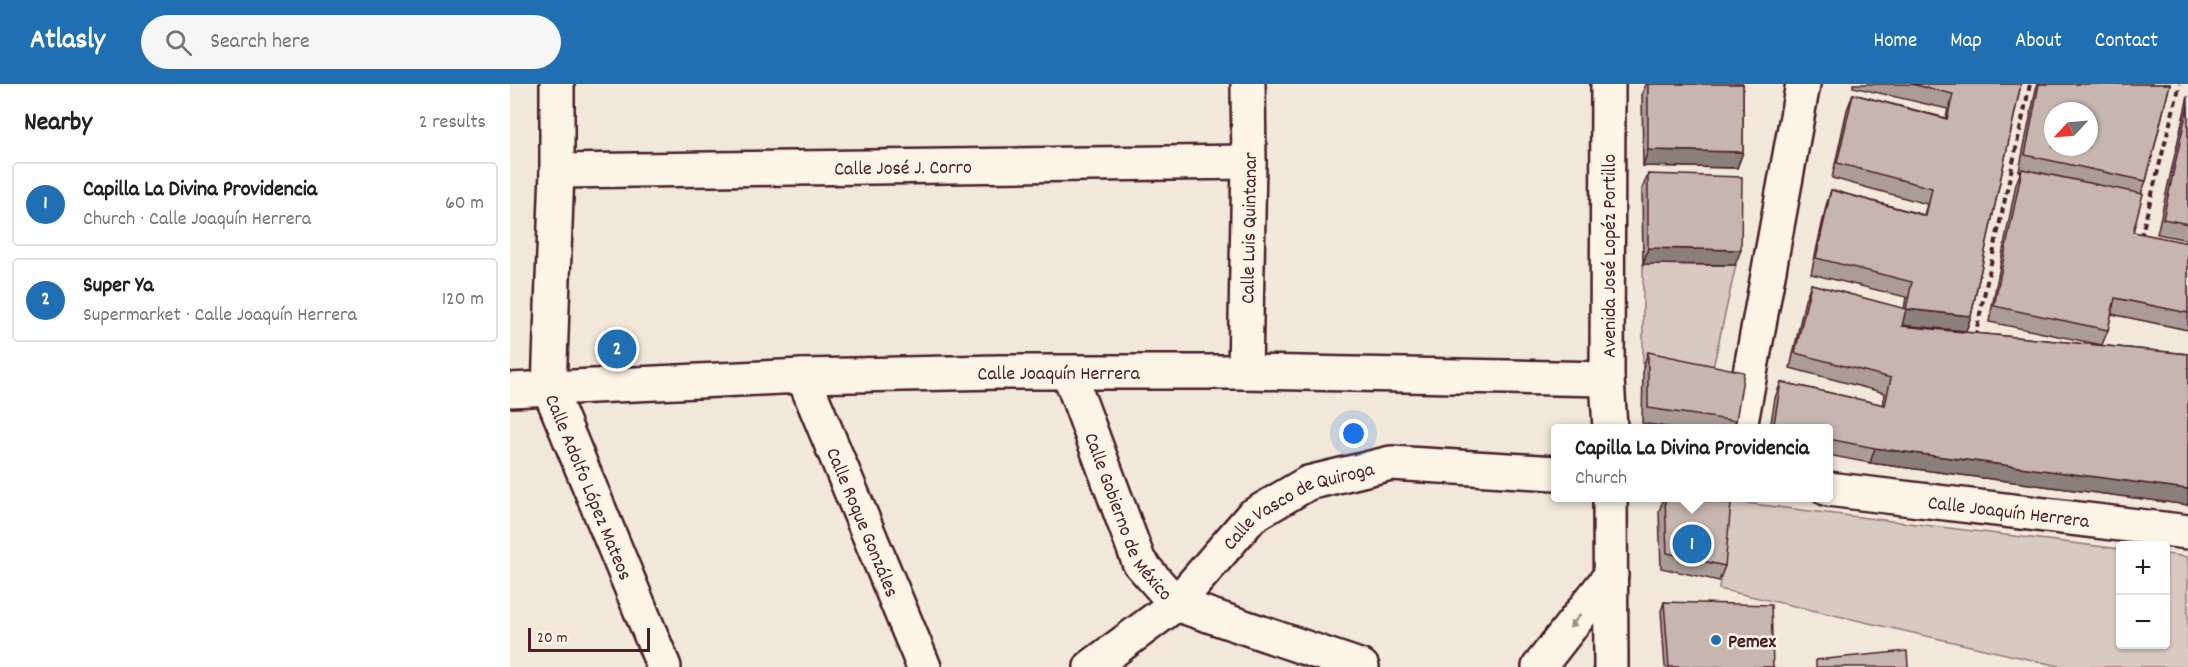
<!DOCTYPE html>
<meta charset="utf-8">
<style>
body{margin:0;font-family:Dekko,sans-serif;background:#f6f6f6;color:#202124}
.controls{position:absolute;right:18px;bottom:18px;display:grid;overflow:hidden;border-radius:6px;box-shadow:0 2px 4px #0004}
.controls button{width:54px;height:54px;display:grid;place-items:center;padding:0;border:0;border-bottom:2px solid #e0e0e0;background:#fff;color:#202124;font:30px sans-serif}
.compass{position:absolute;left:1534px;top:18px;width:54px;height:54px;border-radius:50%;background:#fff;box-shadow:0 2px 4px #0004;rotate:244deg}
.scale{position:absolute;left:18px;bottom:15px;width:122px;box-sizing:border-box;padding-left:6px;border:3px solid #4a1f2b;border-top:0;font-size:16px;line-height:21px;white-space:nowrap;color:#4a1f2b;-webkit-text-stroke:4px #fcf5e5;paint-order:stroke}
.you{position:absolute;left:844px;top:350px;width:21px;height:21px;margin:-15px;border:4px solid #fff;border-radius:50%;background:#1a73e8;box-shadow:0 0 0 9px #1a73e833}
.badge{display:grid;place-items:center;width:39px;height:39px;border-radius:50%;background:#1f6fb2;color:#fff;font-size:20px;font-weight:700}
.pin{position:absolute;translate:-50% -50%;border:3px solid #fff;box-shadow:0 2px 6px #0006}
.popup{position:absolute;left:1041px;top:340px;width:282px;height:78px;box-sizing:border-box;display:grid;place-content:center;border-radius:6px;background:#fff;filter:drop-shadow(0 2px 4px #0005);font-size:20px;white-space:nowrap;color:#757577}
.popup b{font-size:22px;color:#202124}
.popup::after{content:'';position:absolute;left:50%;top:100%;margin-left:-12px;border:12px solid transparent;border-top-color:#fff}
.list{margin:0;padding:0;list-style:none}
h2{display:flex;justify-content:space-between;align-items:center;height:78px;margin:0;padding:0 24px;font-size:26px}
h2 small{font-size:20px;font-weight:400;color:#757577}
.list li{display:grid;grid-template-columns:39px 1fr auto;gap:18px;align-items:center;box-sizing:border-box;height:84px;margin:0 12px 12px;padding:0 12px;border:2px solid #e0e0e0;border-radius:6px}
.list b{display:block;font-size:22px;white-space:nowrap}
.list p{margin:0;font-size:20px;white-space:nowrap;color:#757577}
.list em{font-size:20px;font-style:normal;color:#757577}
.icon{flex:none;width:33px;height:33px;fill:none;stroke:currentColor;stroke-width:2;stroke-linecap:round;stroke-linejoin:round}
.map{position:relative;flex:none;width:1678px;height:583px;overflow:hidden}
header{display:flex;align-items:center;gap:36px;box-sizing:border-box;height:84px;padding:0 30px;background:#1f6fb2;color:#fff}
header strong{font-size:28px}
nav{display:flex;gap:33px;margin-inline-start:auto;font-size:21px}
.search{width:420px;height:54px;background:#f6f6f6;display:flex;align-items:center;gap:15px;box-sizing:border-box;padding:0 21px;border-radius:33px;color:#757577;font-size:22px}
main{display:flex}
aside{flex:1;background:#fff}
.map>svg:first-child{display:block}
.green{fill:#d8cac0;stroke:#917476;stroke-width:1.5}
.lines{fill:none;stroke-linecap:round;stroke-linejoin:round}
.minor-casing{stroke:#4a1f2b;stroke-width:38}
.path{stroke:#4a1f2b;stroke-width:4;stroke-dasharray:6 4.5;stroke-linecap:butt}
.minor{stroke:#fcf5e5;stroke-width:33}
.wall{fill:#ab9d96;stroke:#4a1f2b;stroke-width:1.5}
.shaded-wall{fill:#8b7f7a;stroke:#4a1f2b;stroke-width:1.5}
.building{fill:#c7b6af;stroke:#4a1f2b;stroke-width:1.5;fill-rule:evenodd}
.oneway{fill:#a38a88}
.poi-dot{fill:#1f6fb2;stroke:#fcf5e5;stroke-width:2}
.labels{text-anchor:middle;stroke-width:5;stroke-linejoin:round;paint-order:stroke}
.street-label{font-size:20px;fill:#4a1f2b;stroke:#fcf5e5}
.poi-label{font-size:20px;font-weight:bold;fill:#4a1f2b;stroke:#fcf5e5;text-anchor:start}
</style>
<header>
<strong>Atlasly</strong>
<div class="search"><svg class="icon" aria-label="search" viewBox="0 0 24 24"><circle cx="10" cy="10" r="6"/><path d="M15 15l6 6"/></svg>Search here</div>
<nav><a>Home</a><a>Map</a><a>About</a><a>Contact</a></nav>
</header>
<main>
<aside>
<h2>Nearby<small>2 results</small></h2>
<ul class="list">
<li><span class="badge">1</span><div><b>Capilla La Divina Providencia</b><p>Church · Calle Joaquín Herrera</p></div><em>60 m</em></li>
<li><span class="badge">2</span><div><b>Super Ya</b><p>Supermarket · Calle Joaquín Herrera</p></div><em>120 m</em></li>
</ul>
</aside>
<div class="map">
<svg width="1678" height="583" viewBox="0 0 1678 583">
<rect width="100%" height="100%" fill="#f1e8da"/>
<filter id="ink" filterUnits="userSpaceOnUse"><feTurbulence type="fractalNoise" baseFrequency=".0167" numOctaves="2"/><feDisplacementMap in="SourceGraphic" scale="12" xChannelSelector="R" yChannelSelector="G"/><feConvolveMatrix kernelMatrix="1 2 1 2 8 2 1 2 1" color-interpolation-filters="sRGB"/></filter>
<g filter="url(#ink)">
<path class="green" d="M1133,180L1226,181L1200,297L1133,284Z
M1219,417L1610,465V560H1656V470L1678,473V583H1553L1209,505Z"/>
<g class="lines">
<g class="minor-casing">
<g id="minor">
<path id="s1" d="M47,0V87L39,304L154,583"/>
<path d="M1098,0L1097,295L1100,344"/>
<path id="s2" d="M47,87L739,78"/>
<path id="s3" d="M735,288L739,78L738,0"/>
<path id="s4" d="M559,289L629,478L666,520L852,583"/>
<path id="s5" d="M293,292L414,583"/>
<path id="s6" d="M0,306L293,292L490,288H735L1097,295"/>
<path d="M1230,344L1293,0"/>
<path id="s7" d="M1318,405L1678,448"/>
<path d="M1100,414L1101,583"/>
<path id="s8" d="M581,583L666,520L742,432L798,399L881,379L1046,389"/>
<path d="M1029,583L1101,491"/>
</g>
</g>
<path class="path" d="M1631,153L1670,0
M1465,253L1520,0"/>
<use href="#minor" class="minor"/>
</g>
<path class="wall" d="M1136,0H1233V68L1227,84L1133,82L1132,10Z
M1343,0H1511L1461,232L1456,247L1392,241V242L1678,270V421L1360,379L1318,371V345H1260L1265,314L1271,298L1373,321L1375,309L1280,284L1295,216L1301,200L1394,225L1396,213L1301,190L1316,122L1321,106L1414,131L1417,120L1322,94L1337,26L1343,10L1436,34L1438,25L1343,3Z
M1527,0H1660L1636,97L1631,110L1623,148L1678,159V246L1601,230L1598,246L1592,261L1479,238L1506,100L1511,87H1509Z
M1678,12V156L1647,150Z
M1138,90L1225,181L1133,180L1132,105Z
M1138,268L1226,337L1223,345H1168L1132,339L1133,284Z
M1154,414H1171L1215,482L1209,497L1151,484L1149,427Z
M1154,518L1263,583H1155L1151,527Z"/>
<path class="shaded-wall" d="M1138,66L1233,68L1227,84L1133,82Z
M1138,164L1231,166L1225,181L1133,180Z
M1396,225L1461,232L1456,247L1390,241Z
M1365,364L1678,405V421L1360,379Z"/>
<path class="building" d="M1138,0H1233V68L1138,66Z
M1401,0H1511L1461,232L1396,225L1402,198L1306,174L1321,106L1416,132L1422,104L1327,79L1343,10L1437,35L1443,10Z
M1529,0H1660L1636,97L1515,71ZM1543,27H1579V63H1543Z
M1678,21V140L1653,135Z
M1512,85L1633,110L1623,148L1678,159V229L1605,214L1598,246L1484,222Z
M1138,90L1232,93L1231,166L1138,164Z
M1301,200L1396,225L1392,242L1678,270V405L1365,364L1318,355V345H1263L1271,298L1375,321L1381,294L1285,269Z
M1138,268L1234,288L1226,337L1138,324Z
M1155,414H1171L1221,420L1215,482L1157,469Z
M1154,518L1261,521L1263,583H1159Z
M1397,567L1398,583H1306V576Z"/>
<defs><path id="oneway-solid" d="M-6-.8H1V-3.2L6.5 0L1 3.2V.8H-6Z" transform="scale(1.5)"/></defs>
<use class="oneway" href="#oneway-solid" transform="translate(1065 537) rotate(128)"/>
</g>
<circle class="poi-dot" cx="1206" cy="556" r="6"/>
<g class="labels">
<g class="street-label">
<text dy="7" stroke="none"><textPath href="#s2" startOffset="346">Calle José J. Corro</textPath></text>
<text dy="7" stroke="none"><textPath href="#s3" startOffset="144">Calle Luis Quintanar</textPath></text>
<text transform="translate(1098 172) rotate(-90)" y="7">Avenida José Lopéz Portillo</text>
<text dy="7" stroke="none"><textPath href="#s6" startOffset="549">Calle Joaquín Herrera</textPath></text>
<text dy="7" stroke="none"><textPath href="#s1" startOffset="411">Calle Adolfo López Mateos</textPath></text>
<text dy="7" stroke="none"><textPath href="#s8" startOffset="268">Calle Vasco de Quiroga</textPath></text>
<text dy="7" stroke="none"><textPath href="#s7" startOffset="182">Calle Joaquín Herrera</textPath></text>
<text dy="7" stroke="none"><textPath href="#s4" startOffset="156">Calle Gobierno de México</textPath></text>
<text dy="7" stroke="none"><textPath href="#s5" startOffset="158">Calle Roque Gonzáles</textPath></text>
</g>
<g class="poi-label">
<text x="1218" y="563">Pemex</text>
</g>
</g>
</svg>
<div class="controls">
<button>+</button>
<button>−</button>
</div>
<svg class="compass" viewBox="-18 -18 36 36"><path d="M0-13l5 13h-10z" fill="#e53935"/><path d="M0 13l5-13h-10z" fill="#757577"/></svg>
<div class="scale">20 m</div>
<div class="you"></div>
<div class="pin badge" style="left:1182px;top:460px">1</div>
<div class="popup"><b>Capilla La Divina Providencia</b>Church</div>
<div class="pin badge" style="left:107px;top:265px">2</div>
</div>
</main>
